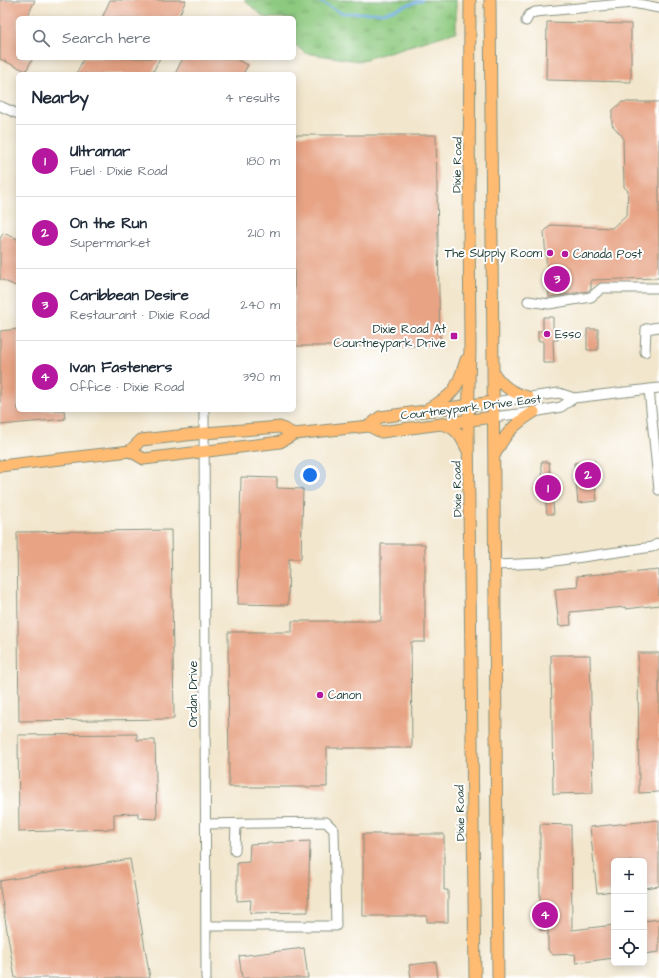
<!DOCTYPE html>
<meta charset="utf-8">
<style>
body{margin:0;font-family:"Architects Daughter",sans-serif;background:#f2f2f3;color:#1f2937}
.controls{position:absolute;right:12px;bottom:12px;display:grid;overflow:hidden;border-radius:6px;box-shadow:0 2px 10px #0003}
.controls button{width:36px;height:36px;display:grid;place-items:center;padding:0;border:0;border-bottom:1px solid #e0e1e3;background:#fff;color:#1f2937;font:20px sans-serif}
.you{position:absolute;left:310px;top:475px;width:14px;height:14px;margin:-10px;border:3px solid #fff;border-radius:50%;background:#1a73e8;box-shadow:0 0 0 6px #1a73e833}
.badge{display:grid;place-items:center;width:26px;height:26px;border-radius:50%;background:#b5179e;color:#fff;font-size:13px;font-weight:700}
.pin{position:absolute;translate:-50% -50%;border:2px solid #fff;box-shadow:0 1px 4px #0006}
.list{margin:0;padding:0;list-style:none}
h2{display:flex;justify-content:space-between;align-items:center;height:52px;margin:0;padding:0 16px;font-size:17px}
h2 small{font-size:13px;font-weight:400;color:#747a83}
.list li{display:grid;grid-template-columns:26px 1fr auto;gap:12px;align-items:center;box-sizing:border-box;height:72px;padding:0 16px;border-top:1px solid #e0e1e3}
.list b{display:block;font-size:15px;white-space:nowrap}
.list p{margin:0;font-size:13px;white-space:nowrap;color:#747a83}
.list em{font-size:13px;font-style:normal;color:#747a83}
.icon{flex:none;width:22px;height:22px;fill:none;stroke:currentColor;stroke-width:2;stroke-linecap:round;stroke-linejoin:round}
.map{position:relative;flex:none;width:659px;height:978px;overflow:hidden}
.search{position:absolute;background:#fff;box-shadow:0 2px 10px #0003;left:16px;top:16px;width:280px;height:44px;display:flex;align-items:center;gap:10px;box-sizing:border-box;padding:0 14px;border-radius:6px;color:#747a83;font-size:15px}
.panel{position:absolute;background:#fff;box-shadow:0 2px 10px #0003;left:16px;top:72px;width:280px;height:340px;border-radius:6px}
.map>svg:first-child{display:block}
.grass{fill:url(#grass-tufts);stroke:#56835a}
.lines{fill:none;stroke-linecap:round;stroke-linejoin:round}
.stream{stroke:#78b0e7;stroke-width:2.5}
.building{fill:#e7a384}
.minor-casing{stroke:#889280;stroke-width:11}
.major-casing{stroke:#889280;stroke-width:13}
.minor{stroke:#fff;stroke-width:9}
.major{stroke:#ffbb71;stroke-width:11}
.poi-dot{fill:#b5179e;stroke:#fff;stroke-width:1.5}
.labels{text-anchor:middle;stroke-width:4;stroke-linejoin:round;paint-order:stroke}
.street-label{font-size:12px;fill:#1f3d34;stroke:#fff}
.poi-label{font-size:12px;fill:#1f3d34;stroke:#fff;text-anchor:start}
</style>
<div class="map">
<svg width="659" height="978" viewBox="0 0 659 978">
<defs>
<pattern id="grass-tufts" width="24" height="20" patternUnits="userSpaceOnUse"><rect width="24" height="20" fill="#8dc97f"/><path d="M3 7l-1-3M5 7V3M7 7l1-3M15 17l-1-3M17 17v-4M19 17l1-3" fill="none" stroke="#73a469"/></pattern>
</defs>
<rect width="100%" height="100%" fill="#fff"/>
<filter id="ink" filterUnits="userSpaceOnUse"><feTurbulence type="fractalNoise" baseFrequency=".025" numOctaves="2"/><feDisplacementMap in="SourceGraphic" scale="8" xChannelSelector="R" yChannelSelector="G"/><feConvolveMatrix kernelMatrix="1 2 1 2 8 2 1 2 1" color-interpolation-filters="sRGB"/></filter>
<filter id="wash" filterUnits="userSpaceOnUse"><feTurbulence type="fractalNoise" baseFrequency=".012" numOctaves="4" result="noise"/><feDisplacementMap in="SourceGraphic" scale="16" xChannelSelector="R" yChannelSelector="G"/><feGaussianBlur stdDeviation="0.9" result="paint"/><feColorMatrix in="noise" values="0 0 0 0 0 0 0 0 0 0 0 0 0 0 0 0 0 1.4 0 .05"/><feComposite in="paint" operator="in"/></filter>
<g filter="url(#wash)">
<rect width="100%" height="100%" fill="#f2e6cc"/>
<path class="grass" d="M244,0H456V32L359,61L305,53L294,44V18H265Z"/>
<g class="lines">
<path class="stream" d="M316,0L342,13H384L422,0"/>
</g>
<g id="blocks">
<path class="building" d="M0,0H35L27,18H18V58H33L26,71L0,59Z
M110,0H186L178,18H102Z
M547,22L631,24V82L546,80Z
M84,58H160L152,74H76Z
M183,58H234L248,65L243,74H175Z
M622,102H659V278L591,280V289L588,291L549,297L544,232L551,225L612,228L627,214L628,191L624,187L623,137L612,125V111Z
M294,135H436L440,346H294Z
M3,233L18,239V287L0,279V239Z
M543,317H553V330H558V340H553L554,363H543V341H538V331H543Z
M18,329V410H64L65,419L0,425V331Z
M587,329H598V350H587Z
M595,461L597,483H595L597,501L578,503L574,463Z
M541,462H549L554,514H547Z
M241,477L277,478V488L303,489L301,559H289L288,605L238,604Z
M171,530L174,719L19,721L17,532Z
M381,544H425V642H411L412,748H327V787H229L228,632H292V621H381Z
M648,570L650,571L659,570V605L626,609V607L570,612L571,625L559,626L555,589L578,587L577,576L622,572V573Z
M638,653H659V792L639,793Z
M551,655H590L593,793L553,794Z
M137,734V740H155L157,819L138,818V813L114,814V829L19,832L18,735Z
M659,820V886L644,888V861H614V891L597,893L590,827Z
M540,824L571,825L572,930L614,925V958L576,963L575,954L553,955L548,950V930H540Z
M363,834H444V890H448V922H427V916H363Z
M310,841L308,912L250,913L251,900L237,901V863L249,862L250,844Z
M130,859L150,978H15L0,889V881Z
M659,919V952L644,954V921Z
M304,948L308,978H242L239,956Z
M436,962L438,978H411L409,965Z"/>
</g>
</g>
<g filter="url(#ink)">
<use href="#blocks" fill-opacity="0" stroke="#889280" stroke-width="1"/>
<g class="lines">
<g class="minor-casing">
<path id="minor" d="M526,21L529,15L535,12L633,3L659,8
M0,106L18,114
M528,301L549,304L591,297L602,288H659
M645,352L646,329L659,327
M649,389L659,490
M493,402L559,393L574,398L659,388
M204,410L206,978
M493,417L534,412L561,407L574,398
M495,565L541,563L652,547L659,543
M206,824L326,822L334,830L336,926H206
M235,851L236,824"/>
</g>
<g class="major-casing">
<path id="major" d="M470,0L469,217L470,348L468,427L475,978
M490,0L498,978
M493,372C502,386 512,393 528,397
M429,408C456,394 457,388 466,360
M441,424C456,427 461,436 467,449
M369,426L380,417L493,402
M130,451L141,440L205,433L280,427L294,434
M494,456C505,434 513,425 534,412
M0,466L130,451L144,459L280,442L294,434L369,426L381,432L493,417"/>
</g>
<use href="#minor" class="minor"/>
<use href="#major" class="major"/>
</g>
</g>
<g class="poi-dot">
<circle cx="550" cy="253" r="4"/>
<circle cx="565" cy="254" r="4"/>
<circle cx="547" cy="334" r="4"/>
<rect x="450" y="332" width="8" height="8" rx="2"/>
<circle cx="320" cy="695" r="4"/>
</g>
<g class="labels">
<g class="street-label">
<text transform="translate(457 165) rotate(-89)" y="4">Dixie Road</text>
<text transform="translate(471 407) rotate(-7)" y="4">Courtneypark Drive East</text>
<text transform="translate(457 489) rotate(-91)" y="4">Dixie Road</text>
<text transform="translate(193 694) rotate(-90)" y="4">Ordan Drive</text>
<text transform="translate(460 813) rotate(-91)" y="4">Dixie Road</text>
</g>
<g class="poi-label">
<text x="542" y="257" text-anchor="end">The SUpply Room</text>
<text x="573" y="258">Canada Post</text>
<text x="446" y="333" text-anchor="end">Dixie Road At<tspan x="446" dy="14">Courtneypark Drive</tspan></text>
<text x="555" y="338">Esso</text>
<text x="328" y="699">Canon</text>
</g>
</g>
</svg>
<div class="controls">
<button>+</button>
<button>−</button>
<button><svg class="icon" aria-label="locate" viewBox="0 0 24 24"><circle cx="12" cy="12" r="6"/><path d="M12 2v4M12 18v4M2 12h4M18 12h4"/></svg></button>
</div>
<div class="you"></div>
<div class="pin badge" style="left:548px;top:488px">1</div>
<div class="pin badge" style="left:588px;top:475px">2</div>
<div class="pin badge" style="left:557px;top:279px">3</div>
<div class="pin badge" style="left:545px;top:915px">4</div>
<div class="search"><svg class="icon" aria-label="search" viewBox="0 0 24 24"><circle cx="10" cy="10" r="6"/><path d="M15 15l6 6"/></svg>Search here</div>
<section class="panel">
<h2>Nearby<small>4 results</small></h2>
<ul class="list">
<li><span class="badge">1</span><div><b>Ultramar</b><p>Fuel · Dixie Road</p></div><em>180 m</em></li>
<li><span class="badge">2</span><div><b>On the Run</b><p>Supermarket</p></div><em>210 m</em></li>
<li><span class="badge">3</span><div><b>Caribbean Desire</b><p>Restaurant · Dixie Road</p></div><em>240 m</em></li>
<li><span class="badge">4</span><div><b>Ivan Fasteners</b><p>Office · Dixie Road</p></div><em>390 m</em></li>
</ul>
</section>
</div>
